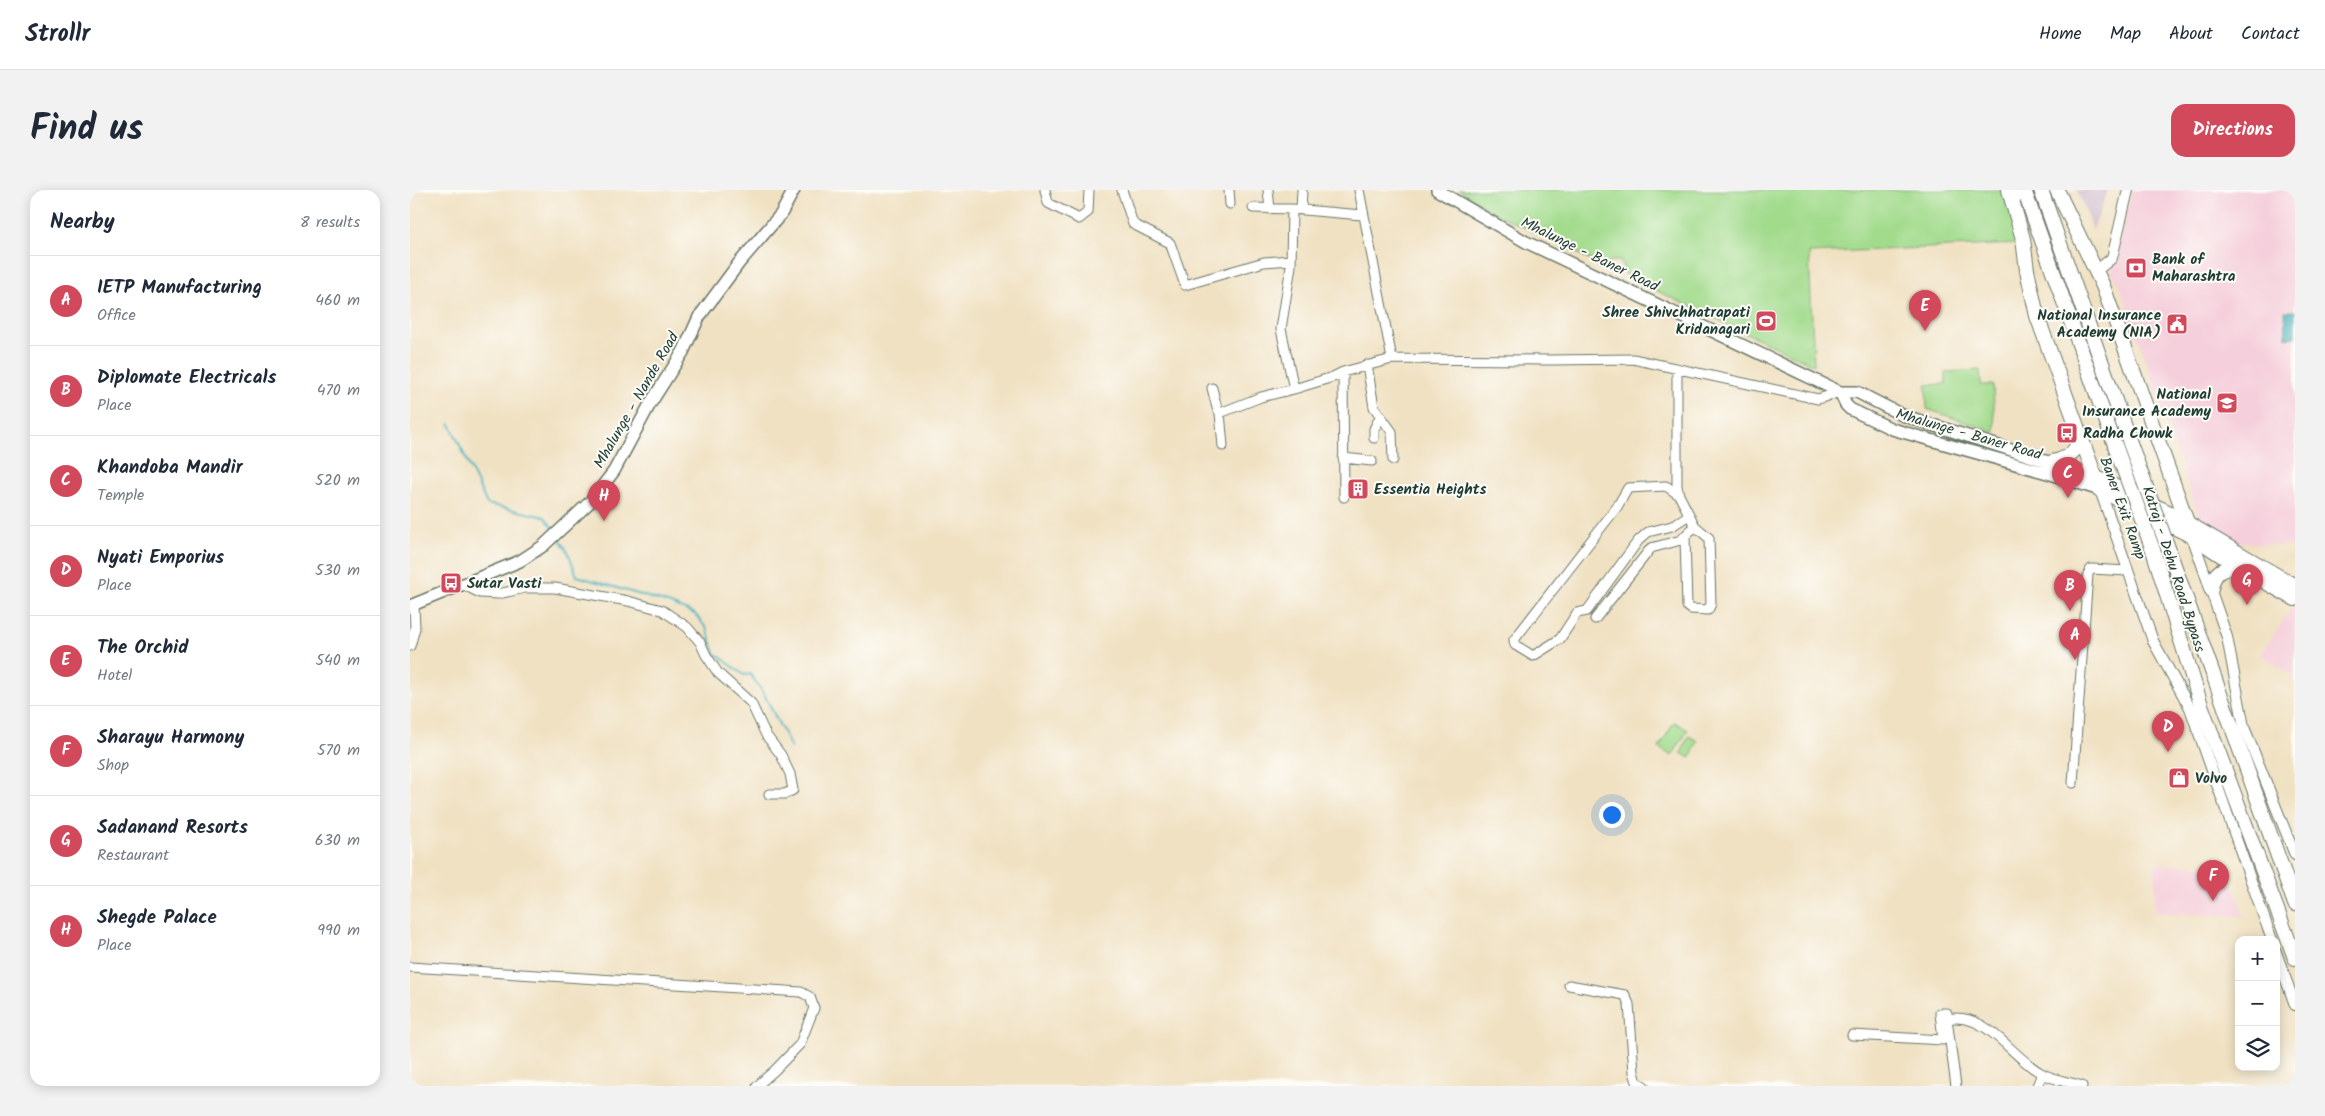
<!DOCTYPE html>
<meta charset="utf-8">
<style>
body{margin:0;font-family:Kalam,sans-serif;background:#f2f2f3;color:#1f2937}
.controls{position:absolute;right:15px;bottom:15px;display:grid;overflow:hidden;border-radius:10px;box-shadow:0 2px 12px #0003}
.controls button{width:45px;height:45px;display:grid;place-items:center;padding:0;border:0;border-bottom:1px solid #e0e1e3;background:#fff;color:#1f2937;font:25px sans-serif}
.you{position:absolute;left:1201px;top:624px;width:18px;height:18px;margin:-12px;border:4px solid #fff;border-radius:50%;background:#1a73e8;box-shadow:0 0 0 8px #1a73e833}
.badge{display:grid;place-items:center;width:32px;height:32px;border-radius:50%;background:#d1495b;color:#fff;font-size:16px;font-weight:700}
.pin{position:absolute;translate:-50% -41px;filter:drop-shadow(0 1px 2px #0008)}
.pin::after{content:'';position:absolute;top:26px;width:18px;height:15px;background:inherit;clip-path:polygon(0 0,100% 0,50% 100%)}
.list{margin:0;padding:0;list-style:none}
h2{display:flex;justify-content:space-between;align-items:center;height:65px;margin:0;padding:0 20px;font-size:21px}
h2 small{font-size:16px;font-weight:400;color:#747a83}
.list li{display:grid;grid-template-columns:32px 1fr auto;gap:15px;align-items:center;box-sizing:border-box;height:90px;padding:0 20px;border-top:1px solid #e0e1e3}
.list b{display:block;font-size:19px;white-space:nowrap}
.list p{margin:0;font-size:16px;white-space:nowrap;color:#747a83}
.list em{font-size:16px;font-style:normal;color:#747a83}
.icon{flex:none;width:28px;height:28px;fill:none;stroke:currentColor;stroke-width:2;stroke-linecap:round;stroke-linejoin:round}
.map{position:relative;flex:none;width:1885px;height:896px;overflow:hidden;border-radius:15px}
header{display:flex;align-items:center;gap:30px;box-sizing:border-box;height:70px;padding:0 25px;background:#fff;border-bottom:1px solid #e0e1e3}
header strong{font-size:24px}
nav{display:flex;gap:28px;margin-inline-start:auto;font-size:18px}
.intro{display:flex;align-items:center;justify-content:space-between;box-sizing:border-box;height:120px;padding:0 30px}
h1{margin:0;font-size:35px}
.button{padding:12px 22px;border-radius:15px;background:#d1495b;color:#fff;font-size:18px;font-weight:700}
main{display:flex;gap:30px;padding:0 30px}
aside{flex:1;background:#fff;border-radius:15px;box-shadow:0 2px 12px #0003}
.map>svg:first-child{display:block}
.built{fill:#f5cfdb}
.industrial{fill:#d1bdcc}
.green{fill:#a3db8d;stroke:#618c60}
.water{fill:#3fafba;stroke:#2f7677}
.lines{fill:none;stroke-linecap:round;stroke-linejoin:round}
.stream{stroke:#3fafba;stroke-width:2}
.minor-casing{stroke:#687666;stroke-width:11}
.tertiary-casing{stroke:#687666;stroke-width:12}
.secondary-casing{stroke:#687666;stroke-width:14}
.primary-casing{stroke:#687666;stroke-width:16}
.trunk-casing{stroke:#687666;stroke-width:16}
.minor{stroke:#fff;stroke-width:9}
.tertiary{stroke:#fff;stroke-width:10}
.secondary{stroke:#fff;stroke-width:11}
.primary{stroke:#fff;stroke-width:14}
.trunk{stroke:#fff;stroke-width:14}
.trunk-bridge-casing{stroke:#687666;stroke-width:16;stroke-linecap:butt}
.trunk-bridge{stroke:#fff;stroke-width:14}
.labels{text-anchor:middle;stroke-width:4;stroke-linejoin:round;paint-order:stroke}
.street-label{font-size:15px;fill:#1f3d34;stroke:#fdfcf7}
.poi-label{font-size:15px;font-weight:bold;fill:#1f3d34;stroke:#fdfcf7;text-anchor:start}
</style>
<header>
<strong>Strollr</strong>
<nav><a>Home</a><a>Map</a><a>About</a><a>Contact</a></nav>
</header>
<div class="intro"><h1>Find us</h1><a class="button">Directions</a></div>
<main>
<aside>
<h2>Nearby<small>8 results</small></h2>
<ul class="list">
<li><span class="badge">A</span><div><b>IETP Manufacturing</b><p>Office</p></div><em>460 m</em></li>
<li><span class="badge">B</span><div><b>Diplomate Electricals</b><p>Place</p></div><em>470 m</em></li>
<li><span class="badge">C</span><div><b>Khandoba Mandir</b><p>Temple</p></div><em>520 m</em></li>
<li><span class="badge">D</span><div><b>Nyati Emporius</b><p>Place</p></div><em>530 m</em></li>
<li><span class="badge">E</span><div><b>The Orchid</b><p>Hotel</p></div><em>540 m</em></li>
<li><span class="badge">F</span><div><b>Sharayu Harmony</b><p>Shop</p></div><em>570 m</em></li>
<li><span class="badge">G</span><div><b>Sadanand Resorts</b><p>Restaurant</p></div><em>630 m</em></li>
<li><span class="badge">H</span><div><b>Shegde Palace</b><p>Place</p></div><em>990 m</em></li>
</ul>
</aside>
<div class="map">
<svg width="1885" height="896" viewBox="0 0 1885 896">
<rect width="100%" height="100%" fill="#fdfcf7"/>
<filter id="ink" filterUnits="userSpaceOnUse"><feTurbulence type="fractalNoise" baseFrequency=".02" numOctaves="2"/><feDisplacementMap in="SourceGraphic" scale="10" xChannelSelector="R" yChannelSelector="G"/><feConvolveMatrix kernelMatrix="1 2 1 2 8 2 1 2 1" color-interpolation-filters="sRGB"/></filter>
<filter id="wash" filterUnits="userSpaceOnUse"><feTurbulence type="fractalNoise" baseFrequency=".0096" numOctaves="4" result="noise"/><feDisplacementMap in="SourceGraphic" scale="20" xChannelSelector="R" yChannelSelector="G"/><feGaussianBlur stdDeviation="1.12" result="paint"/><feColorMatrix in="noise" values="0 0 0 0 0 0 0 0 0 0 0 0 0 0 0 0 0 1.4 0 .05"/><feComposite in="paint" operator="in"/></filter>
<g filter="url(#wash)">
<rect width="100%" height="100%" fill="#f0e1c2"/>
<path class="built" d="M1722,0H1885V356L1827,352L1808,347L1789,328L1711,98L1702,83Z
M1885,413V487L1851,465Z
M1745,674L1816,677L1834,726L1745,723Z"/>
<path class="industrial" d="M1667,0H1698L1683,40Z"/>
<path class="green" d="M1049,0H1592L1603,27L1608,54L1399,63L1404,175L1217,87L1210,71H1201L1195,77L1085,23Z
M1570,180L1571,195H1583L1585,242L1517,219L1516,195L1536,194V182Z
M1264,532L1278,540L1262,566L1249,558Z
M1279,546L1288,551L1280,568L1271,563Z"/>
<path class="water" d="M1875,121H1885V147L1876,148Z"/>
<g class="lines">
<path class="stream" d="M40,234L77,314L135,327L144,340
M149,348L158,362L167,386L258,413L285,424L297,439L305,463L334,485L340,484L354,504L381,558"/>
</g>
</g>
<g filter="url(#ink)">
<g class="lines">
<g class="minor-casing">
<path id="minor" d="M635,0L638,13L669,29L678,22L679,0
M712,0L723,34L760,53L775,95L854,72L881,70
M819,0L820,14
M858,0L860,19
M949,0L982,169L1141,170L1223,169L1408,209L1430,202
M843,18L882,19
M891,20L892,0
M957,175L964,217L982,242L983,270
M1267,178V296L1269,305L1285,336L1299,348L1301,414L1298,420L1281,419L1277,416L1275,348
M933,182L923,187L884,199L871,139L881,76L882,19L952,25
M802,198L807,218L810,223L851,207L884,199
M810,223L813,256
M964,248V239L970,227
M933,268L962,271
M1269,305L1256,296L1218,298L1207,317L1104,450L1105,455L1123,466L1150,449L1167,423L1177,421L1228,351L1238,342L1262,336L1279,325
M934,307L933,182L982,169
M54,395L70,403L88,404L115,398H145L218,411L252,420L277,437L290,452L296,465L308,483L341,513L356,545L371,565L380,584L383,600L375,604H359
M1185,429L1241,358L1271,350L1285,336
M0,456L5,438L4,415
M1663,593L1678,384L1681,379L1718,381
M0,777L391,802L400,807L404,818L390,854L365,880L347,896
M1159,795L1215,805L1219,814L1224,882L1227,892L1234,896
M1442,845L1533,850L1530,823H1537
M1546,896L1537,829C1577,821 1600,866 1631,883C1643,890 1660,892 1672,896
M1627,896L1632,884"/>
</g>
<g class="tertiary-casing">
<path id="tertiary" d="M1686,81L1702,68L1718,0
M1690,300L1743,451L1780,518L1862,750
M1782,346L1817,447L1834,537L1885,665
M1866,762L1885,815"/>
</g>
<g class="secondary-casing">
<path id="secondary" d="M1027,0L1116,52L1430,202H1447L1492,225L1685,287
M1430,202L1436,215L1440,219L1482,239L1641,284L1690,300
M0,416L110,371L133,356L180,312L204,281L240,214L273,162L289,127L329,73L371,24L384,0"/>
</g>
<g class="primary-casing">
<path id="primary" d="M1599,0L1613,49L1617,80L1627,126L1690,300L1782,346L1829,377L1885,409
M1647,0L1693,96L1782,346
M1642,272C1659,268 1666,263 1670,246
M1685,287L1760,323L1885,396
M1801,399C1804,381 1811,378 1829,377"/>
</g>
<g class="trunk-casing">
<path id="trunk" d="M1614,0L1706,258
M1631,0L1720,253
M1601,7L1614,2
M1757,355L1885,714
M1743,360L1791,515L1885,768"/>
</g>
<use href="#minor" class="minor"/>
<use href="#tertiary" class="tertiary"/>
<use href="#secondary" class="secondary"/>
<use href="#primary" class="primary"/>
<use href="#trunk" class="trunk"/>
<g class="trunk-bridge-casing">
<path id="trunk-bridge" d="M1720,253L1757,355
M1706,258L1743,360"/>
</g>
<use href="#trunk-bridge" class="trunk-bridge"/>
</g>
</g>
<defs>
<g id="bank-square" transform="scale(1.125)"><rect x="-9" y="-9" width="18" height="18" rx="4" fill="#d1495b" stroke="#fdfcf7"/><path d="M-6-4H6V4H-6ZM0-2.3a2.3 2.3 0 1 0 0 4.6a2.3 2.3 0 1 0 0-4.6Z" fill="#fff"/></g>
<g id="stadium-square" transform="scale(1.125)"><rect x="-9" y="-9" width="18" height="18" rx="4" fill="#d1495b" stroke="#fdfcf7"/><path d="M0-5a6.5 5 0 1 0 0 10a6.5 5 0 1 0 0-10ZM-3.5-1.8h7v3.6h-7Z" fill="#fff"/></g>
<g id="civic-square" transform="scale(1.125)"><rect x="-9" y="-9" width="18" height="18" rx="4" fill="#d1495b" stroke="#fdfcf7"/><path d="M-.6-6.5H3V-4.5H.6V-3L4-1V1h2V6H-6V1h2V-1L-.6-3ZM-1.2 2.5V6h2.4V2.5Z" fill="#fff"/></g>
<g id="university-square" transform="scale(1.125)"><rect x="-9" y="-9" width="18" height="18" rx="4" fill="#d1495b" stroke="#fdfcf7"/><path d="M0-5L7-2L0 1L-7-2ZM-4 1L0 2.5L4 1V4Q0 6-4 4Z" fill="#fff"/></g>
<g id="bus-square" transform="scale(1.125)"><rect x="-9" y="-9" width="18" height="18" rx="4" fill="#d1495b" stroke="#fdfcf7"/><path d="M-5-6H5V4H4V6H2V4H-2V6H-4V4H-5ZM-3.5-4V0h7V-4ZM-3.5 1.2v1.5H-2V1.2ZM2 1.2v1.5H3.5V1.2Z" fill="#fff"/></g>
<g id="building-square" transform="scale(1.125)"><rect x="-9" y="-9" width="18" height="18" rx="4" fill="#d1495b" stroke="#fdfcf7"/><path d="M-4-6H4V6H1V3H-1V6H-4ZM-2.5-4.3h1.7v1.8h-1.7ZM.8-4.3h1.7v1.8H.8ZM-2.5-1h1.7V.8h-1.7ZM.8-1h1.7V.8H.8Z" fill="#fff"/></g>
<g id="shop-square" transform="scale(1.125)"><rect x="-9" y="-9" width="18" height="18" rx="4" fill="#d1495b" stroke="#fdfcf7"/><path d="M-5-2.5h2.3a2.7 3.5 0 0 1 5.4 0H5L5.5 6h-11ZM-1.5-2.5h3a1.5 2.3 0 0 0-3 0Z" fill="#fff"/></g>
</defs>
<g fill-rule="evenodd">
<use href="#bank-square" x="1726" y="78"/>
<use href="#stadium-square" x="1356" y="131"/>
<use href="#civic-square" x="1767" y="134"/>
<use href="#university-square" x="1817" y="213"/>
<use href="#bus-square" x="1657" y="243"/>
<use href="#building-square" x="948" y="299"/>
<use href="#bus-square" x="41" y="393"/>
<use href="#shop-square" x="1769" y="588"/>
</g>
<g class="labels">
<g class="street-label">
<text transform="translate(1180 64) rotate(26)" y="5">Mhalunge - Baner Road</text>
<text transform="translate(226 210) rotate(-60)" y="5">Mhalunge - Nande Road</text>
<text transform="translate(1559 244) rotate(16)" y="5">Mhalunge - Baner Road</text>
<text transform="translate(1713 318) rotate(70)" y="5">Baner Exit Ramp</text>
<text transform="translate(1764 379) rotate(72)" y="5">Katraj - Dehu Road Bypass</text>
</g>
<g class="poi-label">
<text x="1742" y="74">Bank of<tspan x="1742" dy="17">Maharashtra</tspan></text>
<text x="1340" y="127" text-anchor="end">Shree Shivchhatrapati<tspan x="1340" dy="17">Kridanagari</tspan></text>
<text x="1751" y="130" text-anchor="end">National Insurance<tspan x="1751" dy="17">Academy (NIA)</tspan></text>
<text x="1801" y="209" text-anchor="end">National<tspan x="1801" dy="17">Insurance Academy</tspan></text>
<text x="1673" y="248">Radha Chowk</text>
<text x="964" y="304">Essentia Heights</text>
<text x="57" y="398">Sutar Vasti</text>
<text x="1785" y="593">Volvo</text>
</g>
</g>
</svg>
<div class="controls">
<button>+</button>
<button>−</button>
<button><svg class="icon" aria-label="layers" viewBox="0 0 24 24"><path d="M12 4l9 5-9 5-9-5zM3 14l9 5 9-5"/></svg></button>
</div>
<div class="you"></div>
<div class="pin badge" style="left:1665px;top:470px">A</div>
<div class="pin badge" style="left:1660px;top:421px">B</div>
<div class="pin badge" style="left:1658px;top:308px">C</div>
<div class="pin badge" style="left:1758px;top:562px">D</div>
<div class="pin badge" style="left:1515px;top:141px">E</div>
<div class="pin badge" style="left:1803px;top:711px">F</div>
<div class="pin badge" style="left:1837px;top:415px">G</div>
<div class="pin badge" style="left:194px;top:331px">H</div>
</div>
</main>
